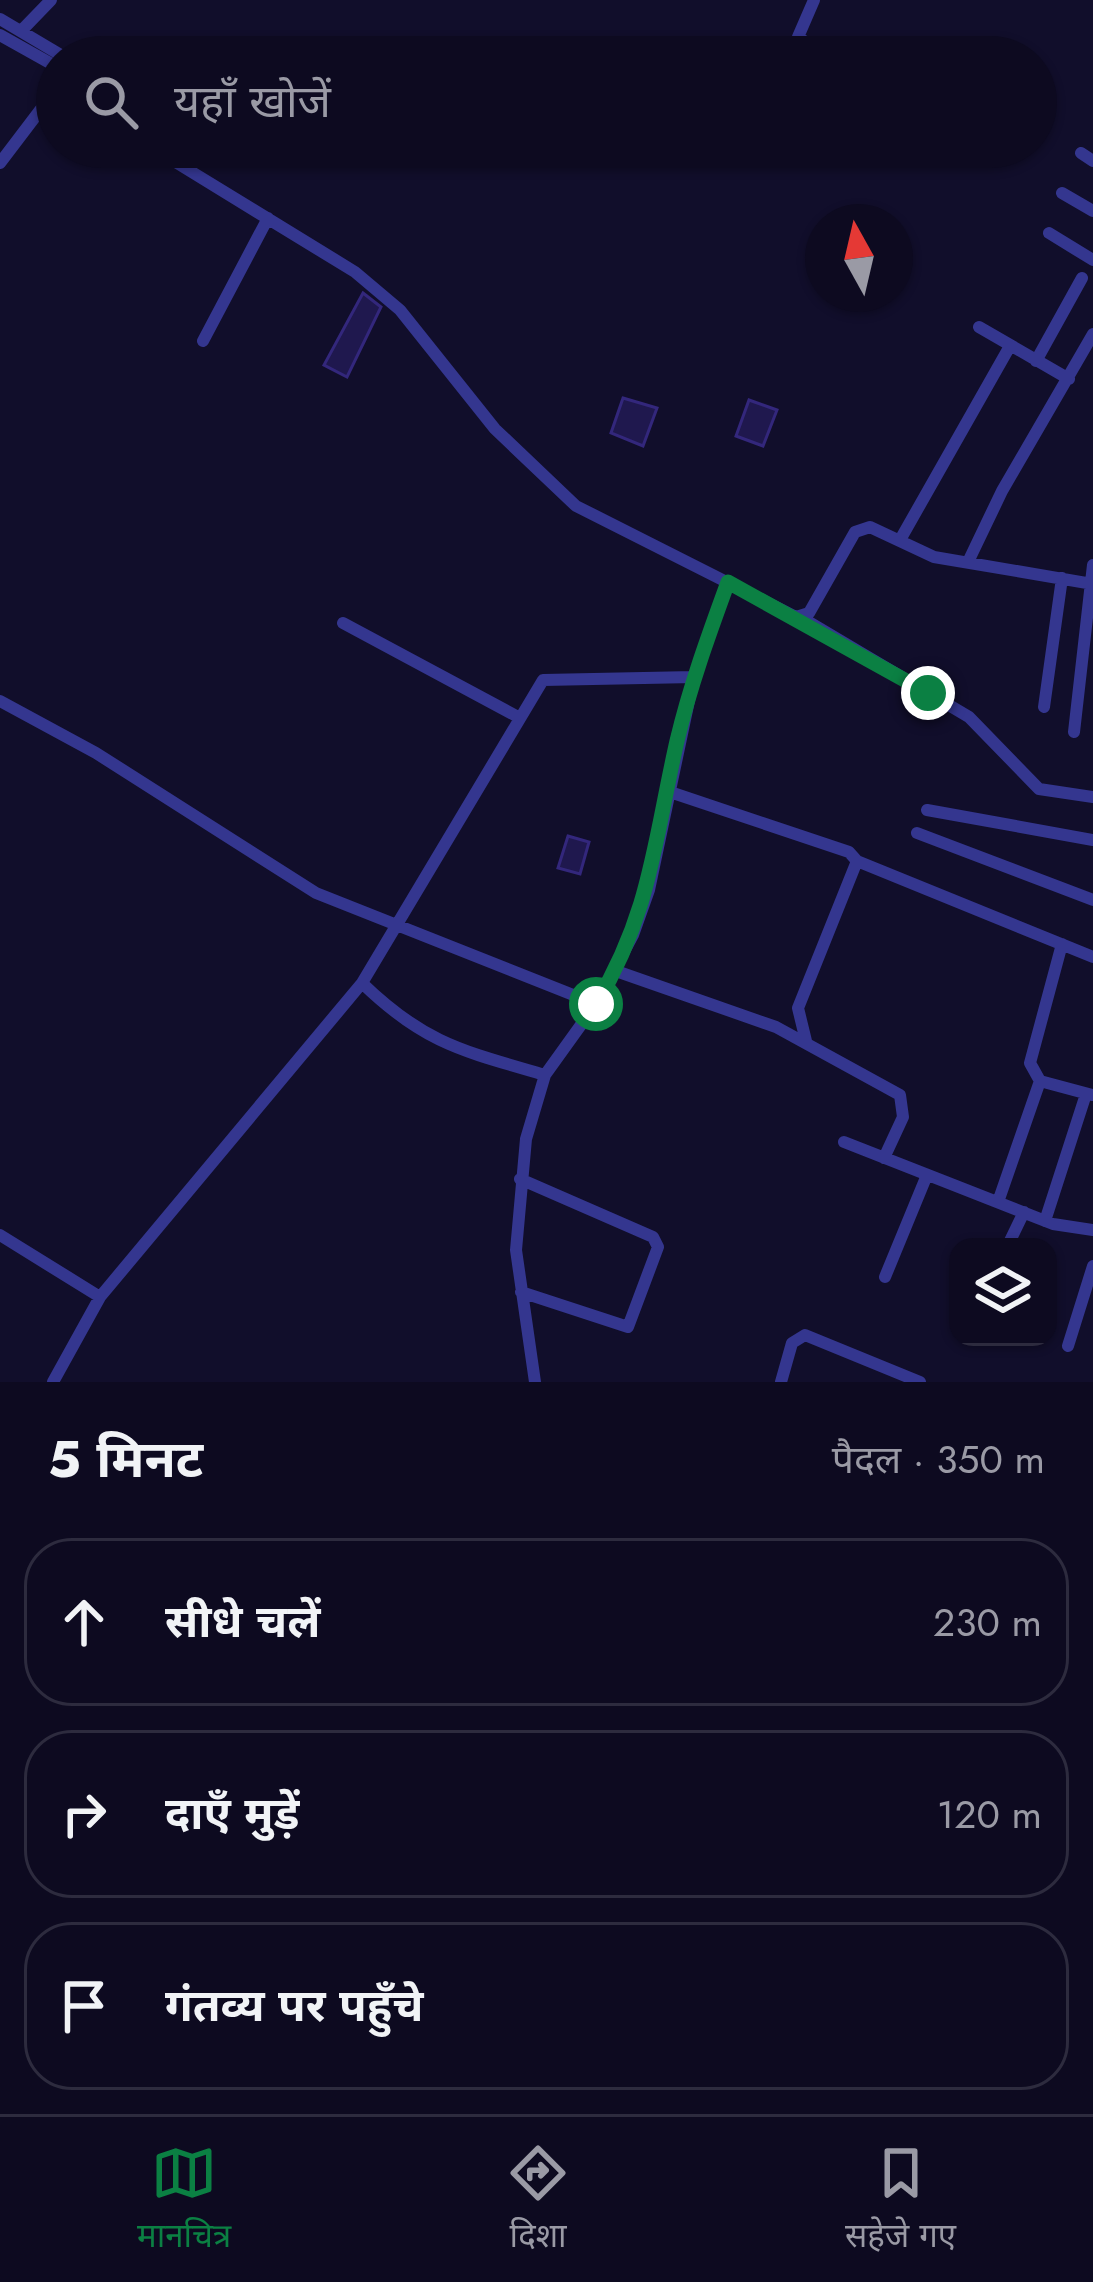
<!DOCTYPE html>
<html lang="hi">
<meta charset="utf-8">
<style>
body{margin:0;font-family:Jost,"Noto Sans Devanagari",sans-serif;background:#161329;color:#f1f3f6}
.controls{position:absolute;right:36px;bottom:36px;display:grid;overflow:hidden;border-radius:24px;box-shadow:0 3px 9px #0004}
.controls button{width:108px;height:108px;display:grid;place-items:center;padding:0;border:0;border-bottom:3px solid #2d2b3e;background:#0d0a20;color:#f1f3f6;font:60px sans-serif}
.compass{position:absolute;left:805px;top:204px;width:108px;height:108px;border-radius:50%;background:#0d0a20;box-shadow:0 3px 9px #0004;rotate:352deg}
.stop{position:absolute;width:36px;height:36px;margin:-27px;border:9px solid #0b8043;border-radius:50%;background:#fff}
.stop.end{background:#0b8043;border-color:#fff;box-shadow:0 3px 12px #0008}
.list{margin:0;padding:0;list-style:none}
h2{display:flex;justify-content:space-between;align-items:center;height:156px;margin:0;padding:0 48px;font-size:51px}
h2 small{font-size:39px;font-weight:400;color:#9a9aa5}
.list li{display:grid;grid-template-columns:78px 1fr auto;gap:36px;align-items:center;box-sizing:border-box;height:168px;margin:0 24px 24px;padding:0 24px;border:3px solid #2d2b3e;border-radius:48px}
.list b{display:block;font-size:45px;white-space:nowrap}
.list em{font-size:39px;font-style:normal;color:#9a9aa5}
.icon{flex:none;width:66px;height:66px;fill:none;stroke:currentColor;stroke-width:2;stroke-linecap:round;stroke-linejoin:round}
.map{position:relative;flex:none;width:1093px;height:1382px;overflow:hidden}
.search{position:absolute;background:#0d0a20;box-shadow:0 3px 9px #0004;left:36px;right:36px;top:36px;height:132px;display:flex;align-items:center;gap:30px;box-sizing:border-box;padding:0 42px;border-radius:66px;color:#9a9aa5;font-size:45px}
.sheet{height:732px;background:#0d0a20}
nav{display:flex;justify-content:space-around;align-items:center;box-sizing:border-box;height:168px;border-top:3px solid #2d2b3e;background:#0d0a20;font-size:33px;color:#9a9aa5}
nav a{display:grid;justify-items:center;gap:6px}
nav .on{color:#0b8043}
.map>svg:first-child{display:block}
.building{fill:#1f184e;stroke:#33277c;stroke-width:3}
.lines{fill:none;stroke-linecap:round;stroke-linejoin:round}
.minor{stroke:#34368f;stroke-width:12}
.route{stroke:#0b8043;stroke-width:15}
</style>
<div class="map">
<svg width="1093" height="1382" viewBox="0 0 1093 1382">
<rect width="100%" height="100%" fill="#110e2b"/>
<path class="building" d="M363,293L381,307L347,377L324,365Z
M623,398L657,408L643,446L611,433Z
M749,400L777,410L763,446L736,436Z
M568,836L589,842L580,874L558,868Z"/>
<g class="lines">
<path class="minor" d="M814,0L798,37L828,57
M0,19L64,57
M23,29L51,0
M0,35L57,67
M151,147L355,272L400,310L495,429L576,506L796,617L809,613L855,532L870,527L934,557L1093,584
M1081,153L1093,161
M0,163L57,88
M1062,193L1093,211
M1049,233L1093,260
M979,327L1069,379
M203,341L268,218
M1036,361L1082,278
M900,540L1010,346
M968,562L1002,491L1093,334
M802,618L969,717L1039,789L1093,797
M343,623L520,718
M0,701L96,753L316,893L596,1004
M1044,707L1062,578
M1074,732L1093,565
M667,791L849,852L857,861L798,1008L806,1041
M927,810L1093,840
M917,833L1093,900
M857,861L1093,957
M616,971L776,1027L900,1095L903,1117L884,1158
M362,983C425,1044 463,1051 545,1075
M1040,1081L1092,1095
M844,1142L1053,1224L1093,1230
M520,1179L653,1237L658,1247L628,1327L521,1292
M998,1202L1040,1081L1030,1063L1062,944
M1045,1221L1086,1094
M0,1235L100,1297
M1007,1247L1024,1212
M885,1277L927,1175
M1068,1346L1093,1266
M53,1382L100,1297L362,983L543,680L694,677
M535,1382L516,1250L526,1139L545,1075L596,1004L633,935L649,890L694,677L728,582
M781,1382L792,1343L805,1335L920,1382"/>
</g>
<g class="lines">
<path class="route" d="M596,1004C651,912 654,842 677,741C690,686 709,634 728,582L928,693"/>
</g>
</svg>
<div class="controls">
<button><svg class="icon" aria-label="layers" viewBox="0 0 24 24"><path d="M12 4l9 5-9 5-9-5zM3 14l9 5 9-5"/></svg></button>
</div>
<svg class="compass" viewBox="-18 -18 36 36"><path d="M0-13l5 13h-10z" fill="#e53935"/><path d="M0 13l5-13h-10z" fill="#9a9aa5"/></svg>
<div class="stop" style="left:596px;top:1004px"></div>
<div class="stop end" style="left:928px;top:693px"></div>
<div class="search"><svg class="icon" aria-label="search" viewBox="0 0 24 24"><circle cx="10" cy="10" r="6"/><path d="M15 15l6 6"/></svg>यहाँ खोजें</div>
</div>
<section class="sheet">
<h2>5 मिनट<small>पैदल · 350 m</small></h2>
<ul class="list">
<li><svg class="icon" aria-label="ahead" viewBox="0 0 24 24"><path d="M12 20V5M6 11l6-6 6 6"/></svg><div><b>सीधे चलें</b></div><em>230 m</em></li>
<li><svg class="icon" aria-label="right" viewBox="0 0 24 24"><path d="M7 20v-9h11M14 6l5 5-5 5"/></svg><div><b>दाएँ मुड़ें</b></div><em>120 m</em></li>
<li><svg class="icon" aria-label="arrive" viewBox="0 0 24 24"><path d="M6 21V4h12l-3 4 3 4H6"/></svg><div><b>गंतव्य पर पहुँचे</b></div></li>
</ul>
</section>
<nav>
<a class="on"><svg class="icon" aria-label="map" viewBox="0 0 24 24"><path d="M3 6l6-2 6 2 6-2v14l-6 2-6-2-6 2zM9 4v14M15 6v14"/></svg>मानचित्र</a>
<a><svg class="icon" aria-label="directions" viewBox="0 0 24 24"><path d="M12 3l9 9-9 9-9-9zM9 14v-3h6M13 9l2 2-2 2"/></svg>दिशा</a>
<a><svg class="icon" aria-label="saved" viewBox="0 0 24 24"><path d="M7 4h10v16l-5-4-5 4z"/></svg>सहेजे गए</a>
</nav>
